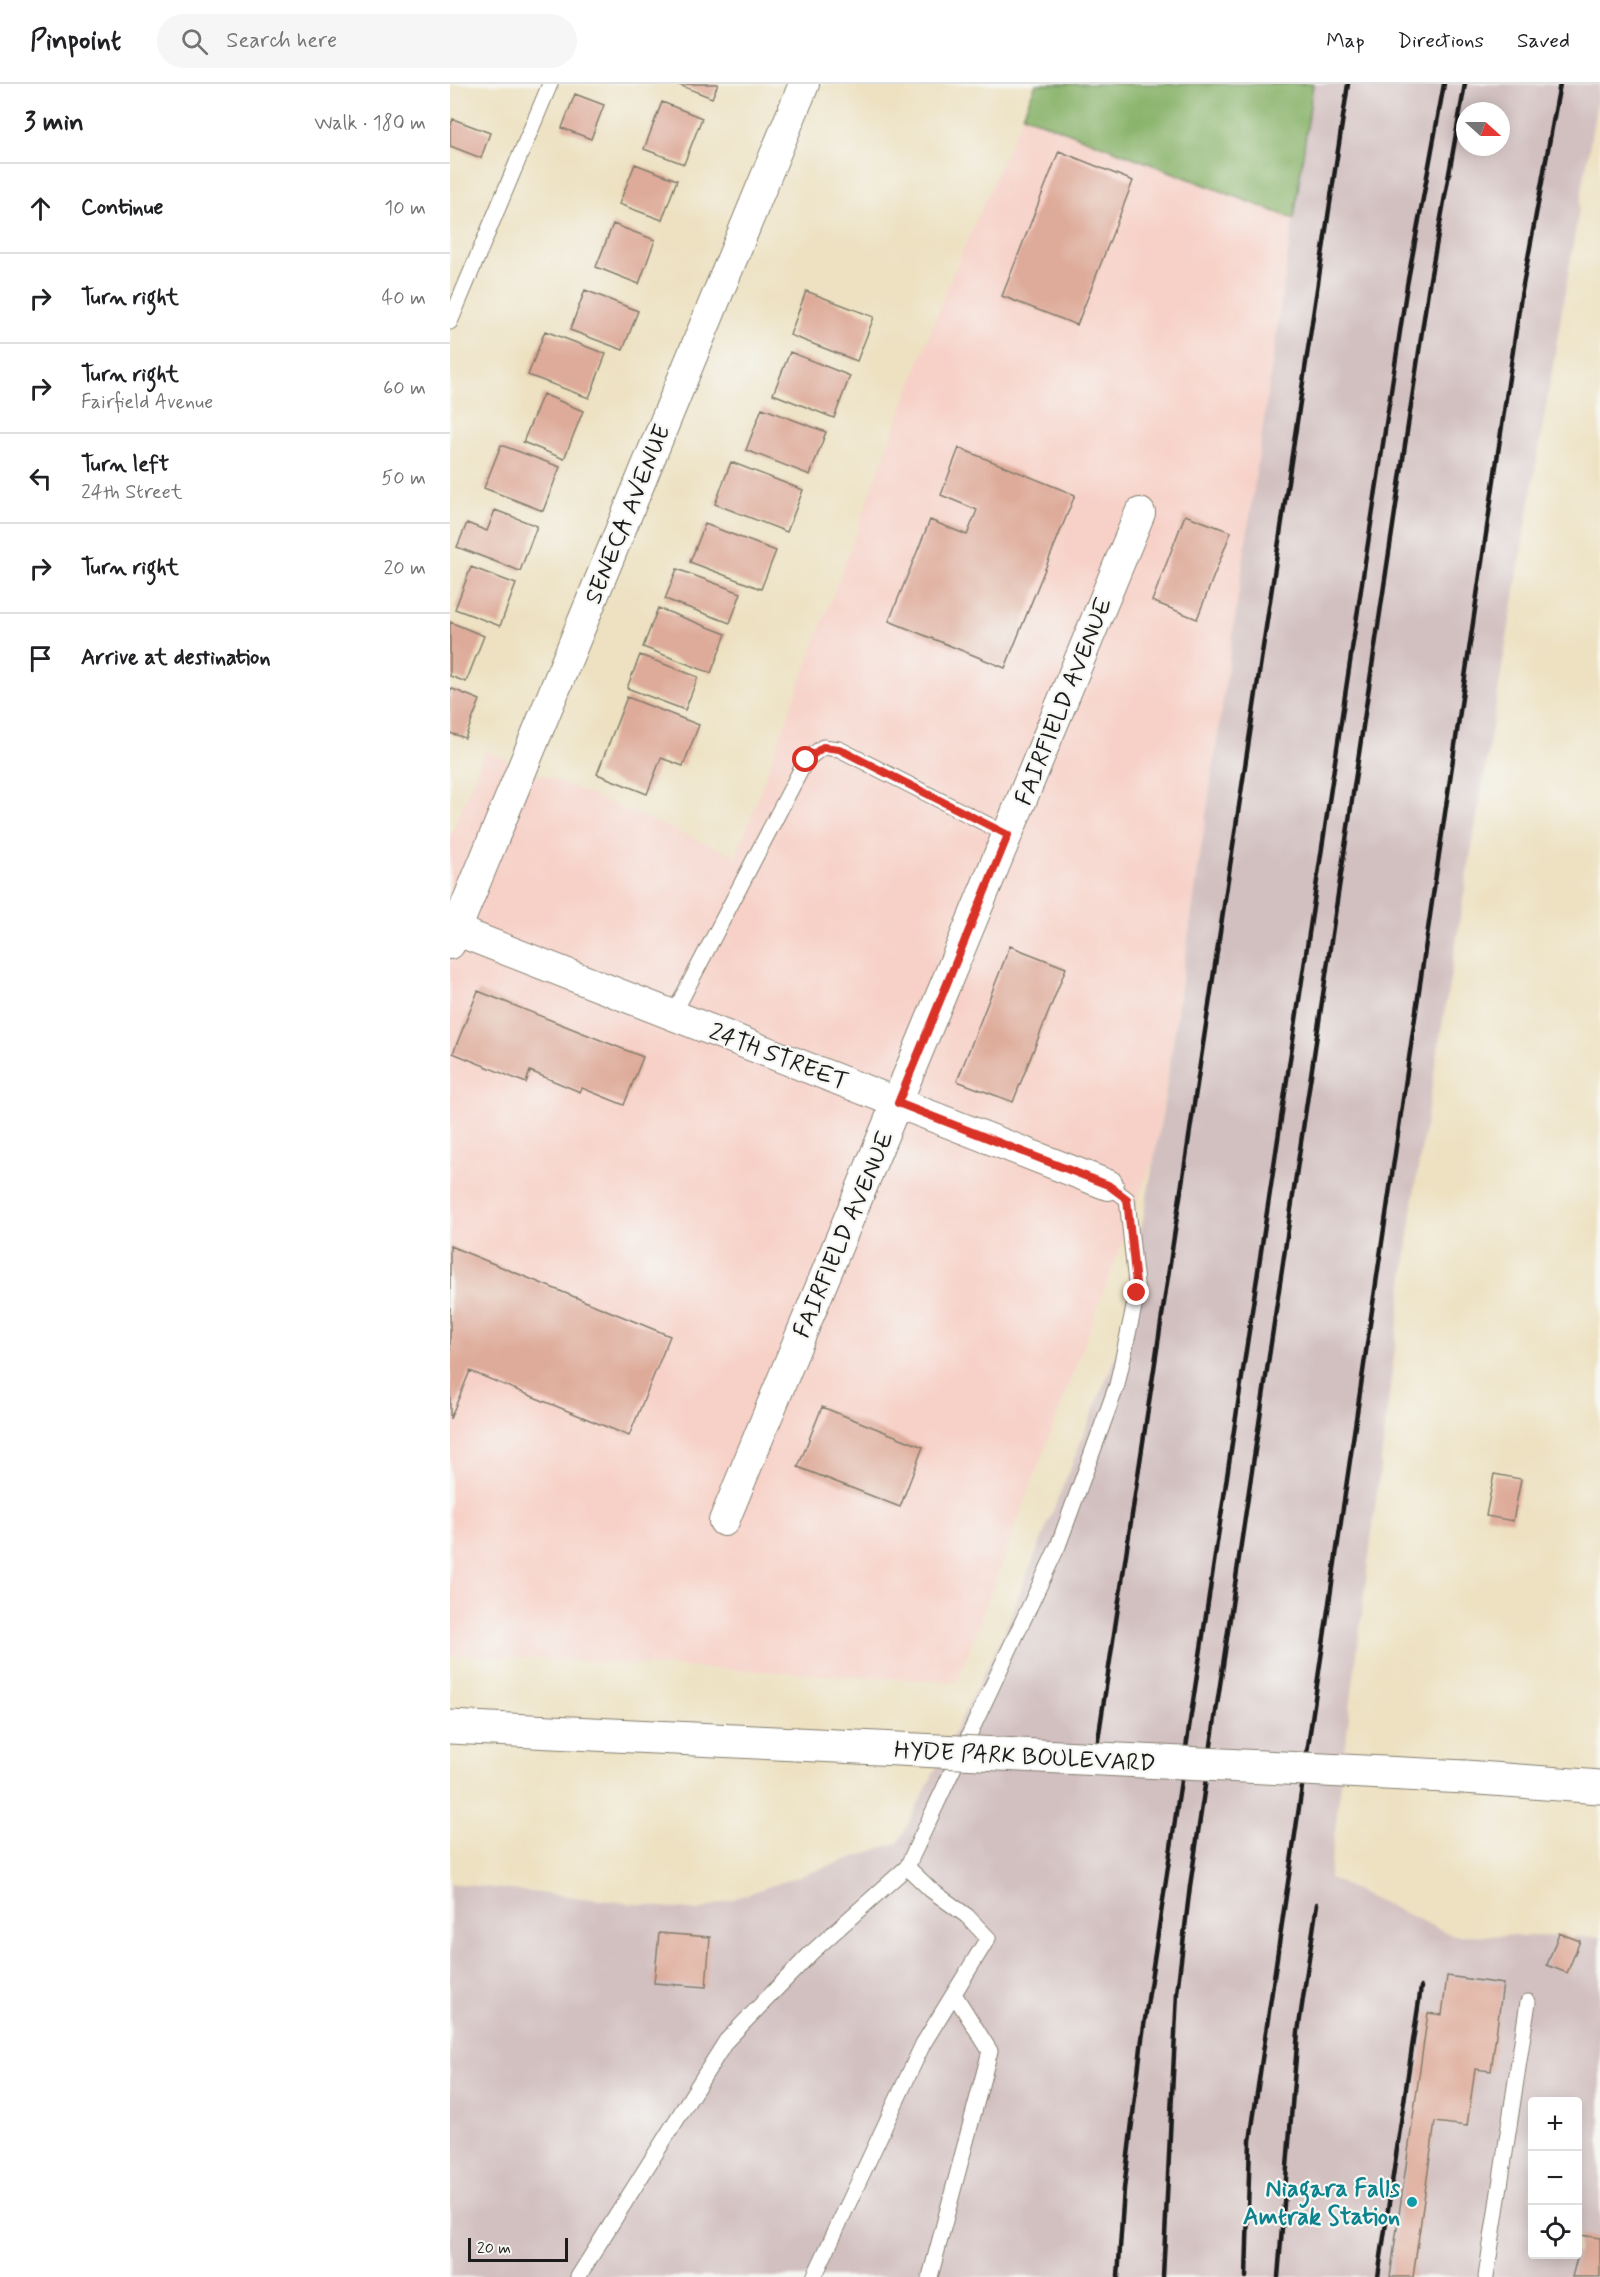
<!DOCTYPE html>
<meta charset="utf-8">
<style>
body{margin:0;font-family:Mynerve,sans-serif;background:#f6f6f6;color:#202124}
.controls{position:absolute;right:18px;bottom:18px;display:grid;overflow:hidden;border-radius:6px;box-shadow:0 3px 15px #0003}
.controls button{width:54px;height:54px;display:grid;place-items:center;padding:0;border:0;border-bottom:2px solid #e0e0e0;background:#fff;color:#202124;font:30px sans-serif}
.compass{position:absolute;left:1006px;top:18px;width:54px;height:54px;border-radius:50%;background:#fff;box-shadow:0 3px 15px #0003;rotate:111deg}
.scale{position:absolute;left:18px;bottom:15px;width:100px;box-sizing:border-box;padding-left:6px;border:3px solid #1c1c1c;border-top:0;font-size:16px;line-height:21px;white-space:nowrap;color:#1c1c1c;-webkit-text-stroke:4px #f6f6f2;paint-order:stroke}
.stop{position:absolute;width:18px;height:18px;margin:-14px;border:4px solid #d93025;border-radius:50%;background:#fff}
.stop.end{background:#d93025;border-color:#fff;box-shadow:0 2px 6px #0008}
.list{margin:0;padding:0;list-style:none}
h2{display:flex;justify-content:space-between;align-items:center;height:78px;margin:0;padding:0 24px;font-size:26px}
h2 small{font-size:20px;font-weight:400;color:#757577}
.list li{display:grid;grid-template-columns:39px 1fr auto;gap:18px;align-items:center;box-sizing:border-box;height:90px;padding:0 24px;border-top:2px solid #e0e0e0}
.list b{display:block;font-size:22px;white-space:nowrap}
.list p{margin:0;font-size:20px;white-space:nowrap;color:#757577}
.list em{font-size:20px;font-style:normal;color:#757577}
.icon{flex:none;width:33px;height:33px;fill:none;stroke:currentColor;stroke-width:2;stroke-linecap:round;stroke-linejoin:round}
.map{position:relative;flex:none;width:1150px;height:2193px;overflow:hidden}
header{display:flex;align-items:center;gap:36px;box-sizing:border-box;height:84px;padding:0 30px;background:#fff;border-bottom:2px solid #e0e0e0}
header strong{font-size:28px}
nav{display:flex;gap:33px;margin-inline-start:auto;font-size:21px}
.search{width:420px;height:54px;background:#f6f6f6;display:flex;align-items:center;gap:15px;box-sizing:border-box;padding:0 21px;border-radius:33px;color:#757577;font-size:22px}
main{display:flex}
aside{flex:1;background:#fff}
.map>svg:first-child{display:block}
.built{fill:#f7d1c8}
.industrial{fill:#d2bfc0;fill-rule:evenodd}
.forest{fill:#89b36b;stroke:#526844;stroke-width:1.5}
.building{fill:#deaa99}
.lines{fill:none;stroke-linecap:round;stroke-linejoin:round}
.lane-casing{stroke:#847e6e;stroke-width:17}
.street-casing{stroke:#847e6e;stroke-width:32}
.secondary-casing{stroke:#847e6e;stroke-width:35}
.lane{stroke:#fff;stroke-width:15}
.street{stroke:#fff;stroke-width:30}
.secondary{stroke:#fff;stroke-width:33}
.rail{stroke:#1c1c1c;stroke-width:4.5}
.secondary-bridge-casing{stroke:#847e6e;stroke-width:35;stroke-linecap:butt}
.secondary-bridge{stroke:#fff;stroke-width:33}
.route{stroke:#d93025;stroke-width:8}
.culture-dot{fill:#0f9aa8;stroke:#f6f6f2;stroke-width:2}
.labels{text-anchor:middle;stroke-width:4.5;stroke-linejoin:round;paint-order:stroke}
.street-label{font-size:24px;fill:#1c1c1c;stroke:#f6f6f2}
.culture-label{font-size:24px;font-weight:bold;fill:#0d838f;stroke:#f6f6f2;text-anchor:end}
</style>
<header>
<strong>Pinpoint</strong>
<div class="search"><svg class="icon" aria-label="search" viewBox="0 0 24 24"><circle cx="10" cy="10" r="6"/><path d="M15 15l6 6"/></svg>Search here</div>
<nav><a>Map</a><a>Directions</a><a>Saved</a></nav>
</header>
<main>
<aside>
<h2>3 min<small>Walk · 180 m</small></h2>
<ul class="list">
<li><svg class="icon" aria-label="ahead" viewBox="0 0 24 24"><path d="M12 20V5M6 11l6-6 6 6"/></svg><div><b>Continue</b></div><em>10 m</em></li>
<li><svg class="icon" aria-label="right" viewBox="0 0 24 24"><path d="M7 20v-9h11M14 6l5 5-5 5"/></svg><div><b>Turn right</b></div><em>40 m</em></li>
<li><svg class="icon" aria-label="right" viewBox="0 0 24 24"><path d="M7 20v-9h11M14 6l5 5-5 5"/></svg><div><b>Turn right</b><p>Fairfield Avenue</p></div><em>60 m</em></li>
<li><svg class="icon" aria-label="left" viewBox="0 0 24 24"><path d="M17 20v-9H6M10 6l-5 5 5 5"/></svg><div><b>Turn left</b><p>24th Street</p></div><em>50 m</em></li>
<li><svg class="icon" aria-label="right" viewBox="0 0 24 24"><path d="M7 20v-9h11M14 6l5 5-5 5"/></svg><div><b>Turn right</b></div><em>20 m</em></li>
<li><svg class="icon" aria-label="arrive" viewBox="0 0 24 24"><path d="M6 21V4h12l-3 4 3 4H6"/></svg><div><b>Arrive at destination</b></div></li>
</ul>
</aside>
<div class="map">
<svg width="1150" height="2193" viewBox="0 0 1150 2193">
<rect width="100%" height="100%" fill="#f6f6f2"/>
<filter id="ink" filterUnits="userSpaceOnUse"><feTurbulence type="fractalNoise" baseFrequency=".0167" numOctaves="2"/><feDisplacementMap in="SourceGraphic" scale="12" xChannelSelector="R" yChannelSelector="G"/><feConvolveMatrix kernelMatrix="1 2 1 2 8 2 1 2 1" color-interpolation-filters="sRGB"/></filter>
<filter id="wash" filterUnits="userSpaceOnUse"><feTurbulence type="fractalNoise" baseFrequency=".008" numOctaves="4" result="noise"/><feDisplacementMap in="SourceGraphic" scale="24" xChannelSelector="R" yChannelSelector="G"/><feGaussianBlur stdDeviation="1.35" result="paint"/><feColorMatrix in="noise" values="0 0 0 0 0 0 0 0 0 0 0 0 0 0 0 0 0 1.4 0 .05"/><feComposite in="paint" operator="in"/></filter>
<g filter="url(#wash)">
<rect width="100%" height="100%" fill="#ede1c1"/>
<path class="built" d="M573,31L844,135L706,1068L507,1598L0,1570V753L35,667L286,772L499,198Z"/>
<path class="industrial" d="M863,0H1150L965,1103L879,1794L1002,1851L1150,1853V2193H0V1799L248,1827L449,1758L550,1558L669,1264L712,1032ZM1015,27H1051V63H1015ZM1082,2018H1128V2170H1082Z"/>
<path class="forest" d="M586,0H863L844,135L573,31Z"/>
<g id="blocks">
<path class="building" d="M227,0H268L262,14Z
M125,10L154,21L141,55L112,44Z
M212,18L252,34L234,80L194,65Z
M3,35L40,49L31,74L0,62V44Z
M609,67L683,97L627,241L552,212Z
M185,80L227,96L212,136L169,120Z
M163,140L205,156L189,200L146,183Z
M135,206L188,227L173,266L120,246Z
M356,207L424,233L407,277L340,251Z
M95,247L156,270L139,314L78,291Z
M340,268L400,292L384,334L323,310Z
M93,310L133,327L114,375L73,358Z
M312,324L376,348L360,391L296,366Z
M51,361L110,383L93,427L34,404Z
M509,364L625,411L555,584L439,537L480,436L517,451L527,426L491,411Z
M281,378L353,406L337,448L265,420Z
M45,426L87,442L70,487L7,463L17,439L37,447Z
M735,431L781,448L747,535L702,517Z
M255,440L326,467L311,505L240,478Z
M21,483L66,500L50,542L5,525Z
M227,485L291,509L280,539L215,515Z
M208,524L276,550L261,589L193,563Z
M0,538L34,552L16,598L0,592Z
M190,571L248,593L235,626L177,604Z
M0,604L30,616L15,654L0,649Z
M177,613L249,641L233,682L211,674L197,710L147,690Z
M560,862L616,884L563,1018L507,997Z
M28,907L193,973L174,1021L132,1004L130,1008L80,987L76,999L3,969Z
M0,1162L220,1252L179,1352L20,1287L0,1335Z
M372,1323L473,1363L450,1423L348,1383Z
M1044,1390L1071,1395L1063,1437L1036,1432Z
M209,1849L260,1853L256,1903L204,1899Z
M1109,1849L1130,1857L1117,1889L1097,1881Z
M997,1892L1053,1900L1041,1987L1025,1985L1017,2042L985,2038L963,2193H940L978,1929L992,1931Z
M1130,2151L1150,2154V2193H1122L1128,2170Z"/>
</g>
</g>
<g filter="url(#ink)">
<use href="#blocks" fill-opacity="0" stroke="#847e6e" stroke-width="1.5"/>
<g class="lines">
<g class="lane-casing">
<path id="lane" d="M0,238L100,0
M223,931L356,676L373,663L389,665L558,751
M128,2193L276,1957L361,1869L457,1783L608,1462L667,1301L687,1209L677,1115L658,1101
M364,2193L473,1960L538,1854L517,1832L481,1806L457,1783
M480,2193L540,1967L504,1910
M1036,2193L1078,1918"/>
</g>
<g class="street-casing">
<path id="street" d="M0,844L658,1101
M0,860L354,0
M274,1437L690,429"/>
</g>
<g class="secondary-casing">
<path id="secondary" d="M0,1643L346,1660
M1015,1693L1150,1703"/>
</g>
<use href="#lane" class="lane"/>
<use href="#street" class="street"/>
<use href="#secondary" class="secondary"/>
<path class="rail" d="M648,1656L898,0
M668,2193L674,2105L692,1955L957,201L994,0
M713,2193L727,1909L740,1802L978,207L1015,0
M796,2193L800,2057L1071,212L1110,0
M828,2193L848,1948L867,1820
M928,2193L971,1903"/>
<g class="secondary-bridge-casing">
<path id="secondary-bridge" d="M346,1660L1015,1693"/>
</g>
<use href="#secondary-bridge" class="secondary-bridge"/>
</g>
</g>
<g class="lines" filter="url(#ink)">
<path class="route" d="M356,676L373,663L389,665L558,751L448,1019L658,1101L677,1115L687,1209"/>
</g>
<circle class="culture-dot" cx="962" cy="2118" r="6"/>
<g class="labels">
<g class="street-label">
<text transform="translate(177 430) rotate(-68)" y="8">SENECA AVENUE</text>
<text transform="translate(613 617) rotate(-68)" y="8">FAIRFIELD AVENUE</text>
<text transform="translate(329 972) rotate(21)" y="8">24TH STREET</text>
<text transform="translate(393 1150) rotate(-67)" y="8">FAIRFIELD AVENUE</text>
<text transform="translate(575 1672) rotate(3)" y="8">HYDE PARK BOULEVARD</text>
</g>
<g class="culture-label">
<text x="950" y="2112">Niagara Falls<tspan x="950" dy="28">Amtrak Station</tspan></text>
</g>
</g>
</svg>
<div class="controls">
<button>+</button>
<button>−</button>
<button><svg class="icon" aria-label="locate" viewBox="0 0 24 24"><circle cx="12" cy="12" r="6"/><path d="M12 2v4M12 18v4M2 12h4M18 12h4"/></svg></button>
</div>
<svg class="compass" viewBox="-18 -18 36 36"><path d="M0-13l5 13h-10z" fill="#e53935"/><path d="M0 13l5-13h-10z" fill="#757577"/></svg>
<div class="scale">20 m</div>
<div class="stop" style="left:356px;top:676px"></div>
<div class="stop end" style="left:687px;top:1209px"></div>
</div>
</main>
